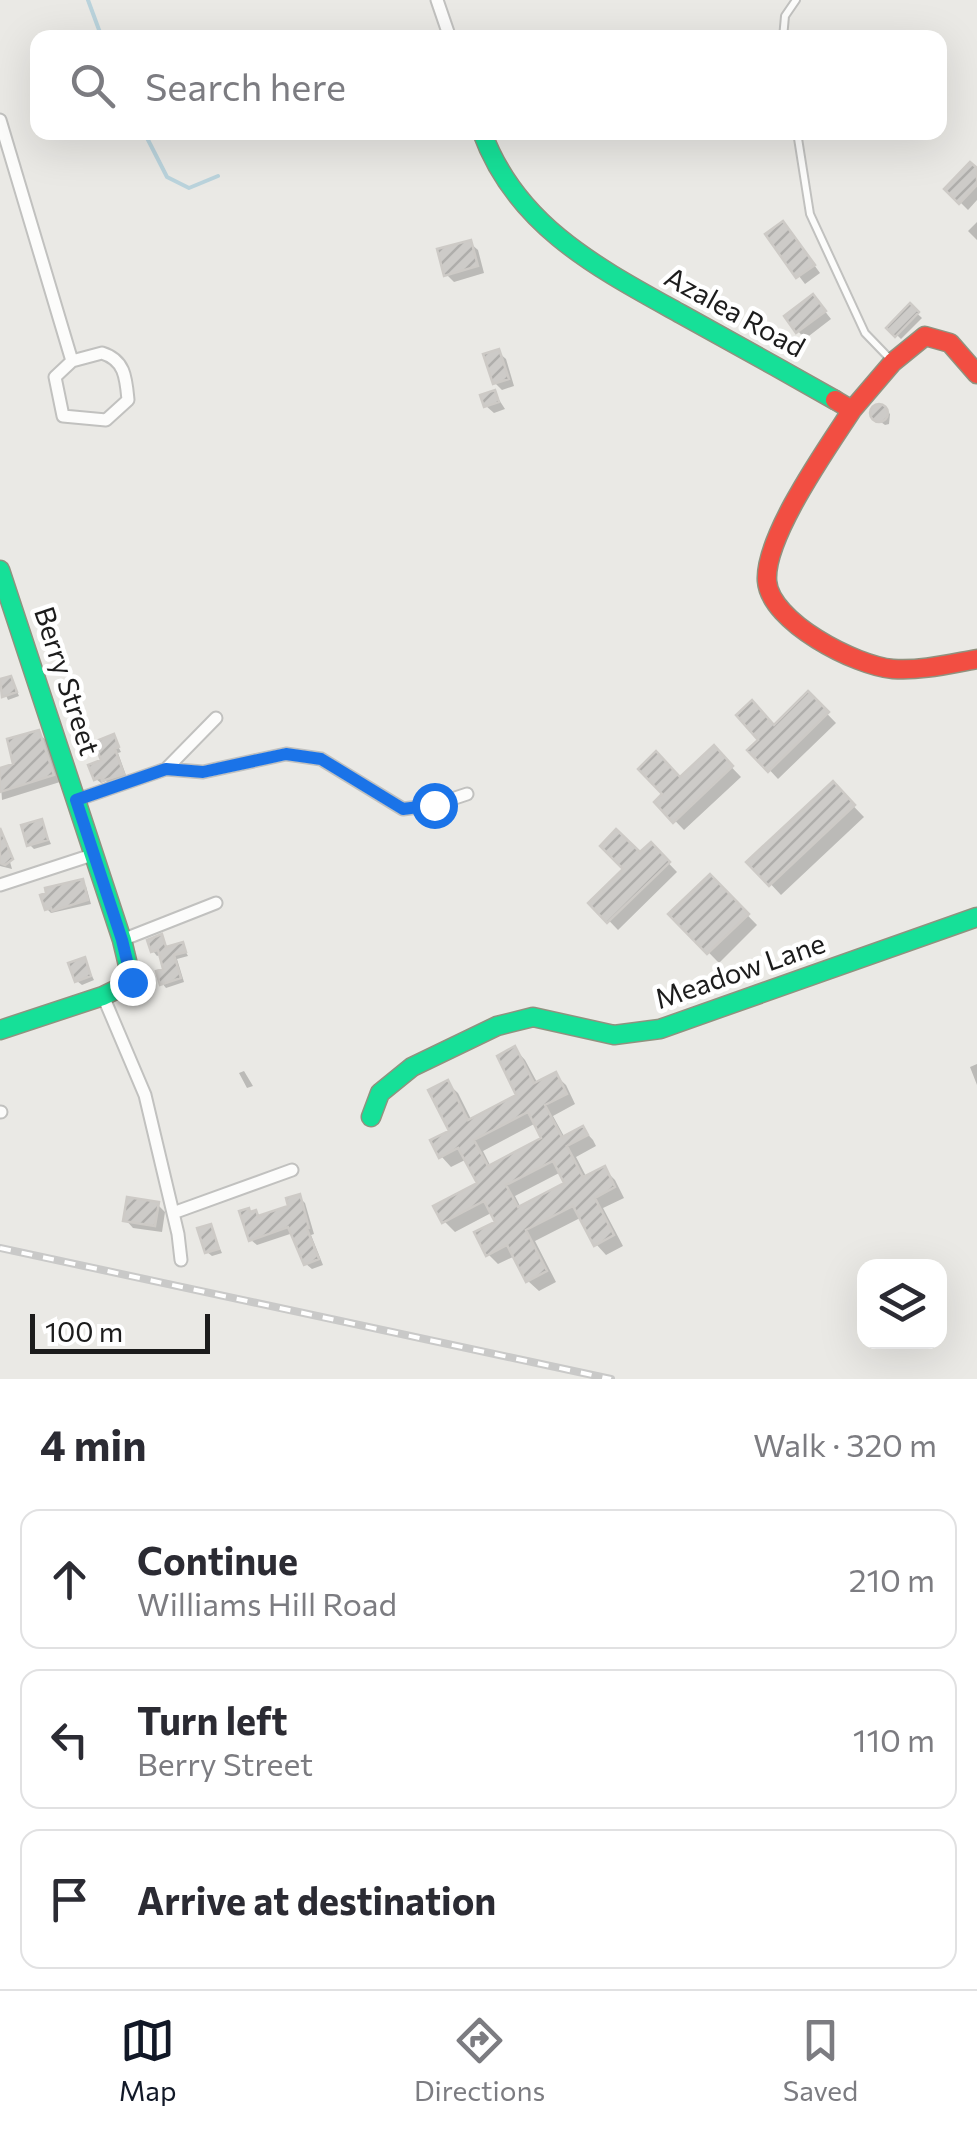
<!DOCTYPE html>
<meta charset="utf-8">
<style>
body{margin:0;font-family:Commissioner,sans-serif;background:#f7f7f7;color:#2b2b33}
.controls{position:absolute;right:30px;bottom:30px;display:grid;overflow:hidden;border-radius:20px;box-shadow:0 10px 40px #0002}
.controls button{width:90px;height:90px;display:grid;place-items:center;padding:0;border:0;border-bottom:2px solid #e1e1e2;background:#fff;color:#2b2b33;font:50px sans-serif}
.scale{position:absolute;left:30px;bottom:25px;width:180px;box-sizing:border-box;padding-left:10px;border:5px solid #1c1c1c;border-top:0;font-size:28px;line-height:35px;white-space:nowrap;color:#1c1c1c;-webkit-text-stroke:8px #fff;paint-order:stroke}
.stop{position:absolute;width:30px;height:30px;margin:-22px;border:8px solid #1a73e8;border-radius:50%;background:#fff}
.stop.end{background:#1a73e8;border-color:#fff;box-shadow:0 2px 10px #0008}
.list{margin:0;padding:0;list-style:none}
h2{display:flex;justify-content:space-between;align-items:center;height:130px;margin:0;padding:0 40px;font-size:42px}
h2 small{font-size:32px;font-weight:400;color:#7c7c81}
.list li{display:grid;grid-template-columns:65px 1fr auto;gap:30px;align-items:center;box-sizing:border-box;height:140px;margin:0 20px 20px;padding:0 20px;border:2px solid #e1e1e2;border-radius:20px}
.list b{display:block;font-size:38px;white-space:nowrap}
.list p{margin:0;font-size:32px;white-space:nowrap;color:#7c7c81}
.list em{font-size:32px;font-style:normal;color:#7c7c81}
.icon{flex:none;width:55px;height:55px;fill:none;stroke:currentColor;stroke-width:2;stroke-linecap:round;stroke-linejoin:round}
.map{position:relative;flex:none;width:977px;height:1379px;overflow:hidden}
.search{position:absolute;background:#fff;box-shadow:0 10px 40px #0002;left:30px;right:30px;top:30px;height:110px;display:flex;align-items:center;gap:25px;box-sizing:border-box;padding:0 35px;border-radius:20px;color:#7c7c81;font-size:38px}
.sheet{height:610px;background:#fff}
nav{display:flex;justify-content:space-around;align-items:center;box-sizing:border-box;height:140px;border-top:2px solid #e1e1e2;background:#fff;font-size:28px;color:#7c7c81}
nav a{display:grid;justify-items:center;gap:5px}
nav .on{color:#111827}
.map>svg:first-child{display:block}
.shadow{fill:#0003;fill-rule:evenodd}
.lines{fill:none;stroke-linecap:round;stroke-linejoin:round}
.stream{stroke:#bad3dc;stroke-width:4}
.building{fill:url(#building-hatch);stroke:#cdcac6;stroke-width:2.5;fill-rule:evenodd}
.lane-casing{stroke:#c1c1bf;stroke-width:10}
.street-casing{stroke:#c1c1bf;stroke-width:15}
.fast-casing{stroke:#90927f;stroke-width:21}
.jam-casing{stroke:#90927f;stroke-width:21}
.lane{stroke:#fcfcfb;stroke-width:6}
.street{stroke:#fcfcfb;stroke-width:11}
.fast{stroke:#16e098;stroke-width:18}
.jam{stroke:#f24e42;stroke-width:18}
.rail-casing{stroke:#c9c9c8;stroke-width:8}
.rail{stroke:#fff;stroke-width:4;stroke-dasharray:11;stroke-linecap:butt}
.route{stroke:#1a73e8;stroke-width:12}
.labels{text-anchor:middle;stroke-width:9;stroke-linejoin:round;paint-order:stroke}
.street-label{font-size:28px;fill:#1c1c1c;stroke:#fff}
</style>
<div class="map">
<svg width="977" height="1379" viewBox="0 0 977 1379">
<defs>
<pattern id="building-hatch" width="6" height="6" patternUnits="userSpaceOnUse" patternTransform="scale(2.5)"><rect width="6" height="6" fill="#cdcbc8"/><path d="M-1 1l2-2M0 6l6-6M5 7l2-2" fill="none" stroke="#afaeab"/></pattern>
</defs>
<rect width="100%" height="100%" fill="#eae9e5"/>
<path class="shadow" d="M977,171V200L968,210L947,189Z
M977,222V240L968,231Z
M790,232L820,273L805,284L768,235Z
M470,243L478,250L484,273L454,282L446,274Z
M820,305L831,319L805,339L798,331Z
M910,307L922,318L901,339L890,328Z
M498,352L506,359L514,386L502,390L495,383Z
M494,392L505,409L494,413L486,406Z
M875,408L885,409L890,414L889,424L885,425L874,417Z
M11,678L19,696L8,700L0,682Z
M808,694L836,723L778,779L751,750Z
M38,733L46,740L60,782L2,800L0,771L17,766Z
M113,737L121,752L118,753L127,778L109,784L106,781L101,783L96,779Z
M714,749L741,777L684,830L657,802Z
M833,785L864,817L781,895L750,862Z
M41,822L51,844L34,849L29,844Z
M4,841L8,844H5L12,869L0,866V842Z
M651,845L677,872L618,930L592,903Z
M710,877L757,925L719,963L672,915Z
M82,882L86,886L91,904L51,913L47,909Z
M161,937L168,949L182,945L188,956L177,959L184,982L166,988L162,983L166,971L162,954L157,956L153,951Z
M84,960L94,980L82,985L77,981Z
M515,1049L525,1060L538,1084L555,1075L566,1085L575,1104L553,1116L565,1138L583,1129L593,1140L596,1146L576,1157L587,1178L604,1169L615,1180L624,1198L603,1208L623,1246L606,1255L596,1244L582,1217L535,1241L556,1282L539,1291L528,1281L515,1256L498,1264L488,1254L498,1223L493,1212L455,1232L444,1221L480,1185L467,1159L451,1167L441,1156L452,1132L447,1083L458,1093L472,1121L520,1096ZM536,1123L544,1139L491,1167L483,1151ZM561,1172L567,1184L521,1208L515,1196Z
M977,1064V1085L970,1067Z
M244,1071L253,1086L247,1088L239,1073Z
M299,1197L305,1203L314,1234L311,1235L323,1265L312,1269L306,1264L293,1233L257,1245L251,1240L252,1214L260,1218L292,1208Z
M158,1205L165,1212L162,1232L133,1228L126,1220Z
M210,1227L222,1253L212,1256L207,1252Z"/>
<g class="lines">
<path class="stream" d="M88,0L102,38
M144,132L167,177L189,188L218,176"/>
</g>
<path class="building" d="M970,162L977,168V185L959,204L944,189Z
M783,221L815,265L796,278L765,234Z
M471,240L478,266L444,276L437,249Z
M813,294L826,311L796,333L784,316Z
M910,303L919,312L895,337L886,328Z
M499,349L509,379L493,384L483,354Z
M495,390L499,402L484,407L480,395Z
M870 413a9 9 0 1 1 18 0a9 9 0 1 1-18 0Z
M11,676L17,692L2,697L0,679Z
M808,691L829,712L768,772L747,750L758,740L736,715L752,700L774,725Z
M39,730L54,775L0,792V768L13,764L7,739Z
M114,734L119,747L115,749L124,774L102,781L101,777L94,780L88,765L101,760L94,742Z
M714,745L733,766L673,823L654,802L662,794L638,769L656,751L680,777Z
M833,781L855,805L769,886L746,862Z
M42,819L48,840L27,846L21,825Z
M0,828L13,859L5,865L0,863Z
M616,829L640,852L651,842L670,862L607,923L588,903L623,869L600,846Z
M710,874L749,914L707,954L668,914Z
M83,879L88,900L52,911L51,908L45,910L40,895L46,893L45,888Z
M162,934L166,947L183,942L186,952L174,955L181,978L160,985L156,971L163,969L158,950L151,952L147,940Z
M85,957L91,976L75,982L68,963Z
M515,1046L534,1083L556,1072L567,1094L545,1105L562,1137L583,1126L588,1135L567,1146L583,1177L605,1166L615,1187L595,1198L614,1235L594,1246L573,1206L526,1230L547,1271L526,1282L507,1245L486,1256L474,1232L495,1222L484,1201L442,1223L433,1206L477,1183L458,1148L439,1158L430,1140L449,1131L428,1090L448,1080L468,1120L516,1095L497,1056ZM528,1112L541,1138L488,1166L474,1140ZM553,1161L564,1183L518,1207L506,1185Z
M300,1194L309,1228L307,1229L319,1259L304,1265L288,1227L249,1241L239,1211L249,1208L250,1212L256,1210L258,1216L288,1206L286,1198Z
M127,1197L159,1202L155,1226L123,1221Z
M211,1224L219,1249L205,1253L197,1228Z"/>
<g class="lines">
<g class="lane-casing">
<path id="lane" d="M783,38L785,16L796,0
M797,132L810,214L865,333L893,362"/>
</g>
<g class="street-casing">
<path id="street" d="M437,0L450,38
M0,120L72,361
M102,353C125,360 126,378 128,400L106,420L63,416L55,377L72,361Z
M166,769L216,718
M76,800L166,769L203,772L286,754L321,759L403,809L434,805L467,794
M0,885L95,854
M122,940L216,903
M103,996L145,1095L178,1234L181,1260
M0,1112H1
M173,1213L292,1170"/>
</g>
<g class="fast-casing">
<path id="fast" d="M482,132C516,226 598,268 681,314C732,342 784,371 835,400
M0,570L122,940L132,982L103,996L0,1030
M371,1117L380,1093L412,1067L497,1026L533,1017L614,1035L660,1029L977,917"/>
</g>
<g class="jam-casing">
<path id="jam" d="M835,400L852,410L893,362L925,336L950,343L977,374
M852,410C828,447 764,537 767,581C770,622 856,666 893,669C921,671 949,664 977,659"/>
</g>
<use href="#lane" class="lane"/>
<use href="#street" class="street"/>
<use href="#fast" class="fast"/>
<use href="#jam" class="jam"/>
<g class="rail-casing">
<path id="rail" d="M0,1248L611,1379"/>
</g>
<use href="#rail" class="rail"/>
</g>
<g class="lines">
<path class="route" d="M132,982L122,940L76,800L166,769L203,772L286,754L321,759L403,809L434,805"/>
</g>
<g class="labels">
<g class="street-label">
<text transform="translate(735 312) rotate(29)" y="10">Azalea Road</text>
<text transform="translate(67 681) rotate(72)" y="10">Berry Street</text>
<text transform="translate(740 971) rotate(-19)" y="10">Meadow Lane</text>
</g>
</g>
</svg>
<div class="controls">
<button><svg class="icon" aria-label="layers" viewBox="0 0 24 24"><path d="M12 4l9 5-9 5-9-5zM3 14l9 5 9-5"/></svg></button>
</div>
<div class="scale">100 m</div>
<div class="stop" style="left:434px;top:805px"></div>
<div class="stop end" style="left:132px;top:982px"></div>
<div class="search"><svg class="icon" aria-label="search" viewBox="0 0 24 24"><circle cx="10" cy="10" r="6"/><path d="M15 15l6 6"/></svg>Search here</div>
</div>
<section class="sheet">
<h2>4 min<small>Walk · 320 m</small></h2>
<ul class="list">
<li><svg class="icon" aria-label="ahead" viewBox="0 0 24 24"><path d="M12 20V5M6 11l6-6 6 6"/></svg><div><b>Continue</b><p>Williams Hill Road</p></div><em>210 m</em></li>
<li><svg class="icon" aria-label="left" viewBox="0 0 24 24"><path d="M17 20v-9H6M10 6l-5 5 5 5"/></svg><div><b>Turn left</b><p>Berry Street</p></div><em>110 m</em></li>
<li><svg class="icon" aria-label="arrive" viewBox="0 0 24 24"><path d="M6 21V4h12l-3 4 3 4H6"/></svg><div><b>Arrive at destination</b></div></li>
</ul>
</section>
<nav>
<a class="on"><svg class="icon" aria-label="map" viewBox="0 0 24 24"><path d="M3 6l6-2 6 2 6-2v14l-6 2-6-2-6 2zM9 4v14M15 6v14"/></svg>Map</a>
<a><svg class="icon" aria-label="directions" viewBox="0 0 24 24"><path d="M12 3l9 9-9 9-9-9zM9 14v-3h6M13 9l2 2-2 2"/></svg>Directions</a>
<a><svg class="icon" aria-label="saved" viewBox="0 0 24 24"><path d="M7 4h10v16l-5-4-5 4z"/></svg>Saved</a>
</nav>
